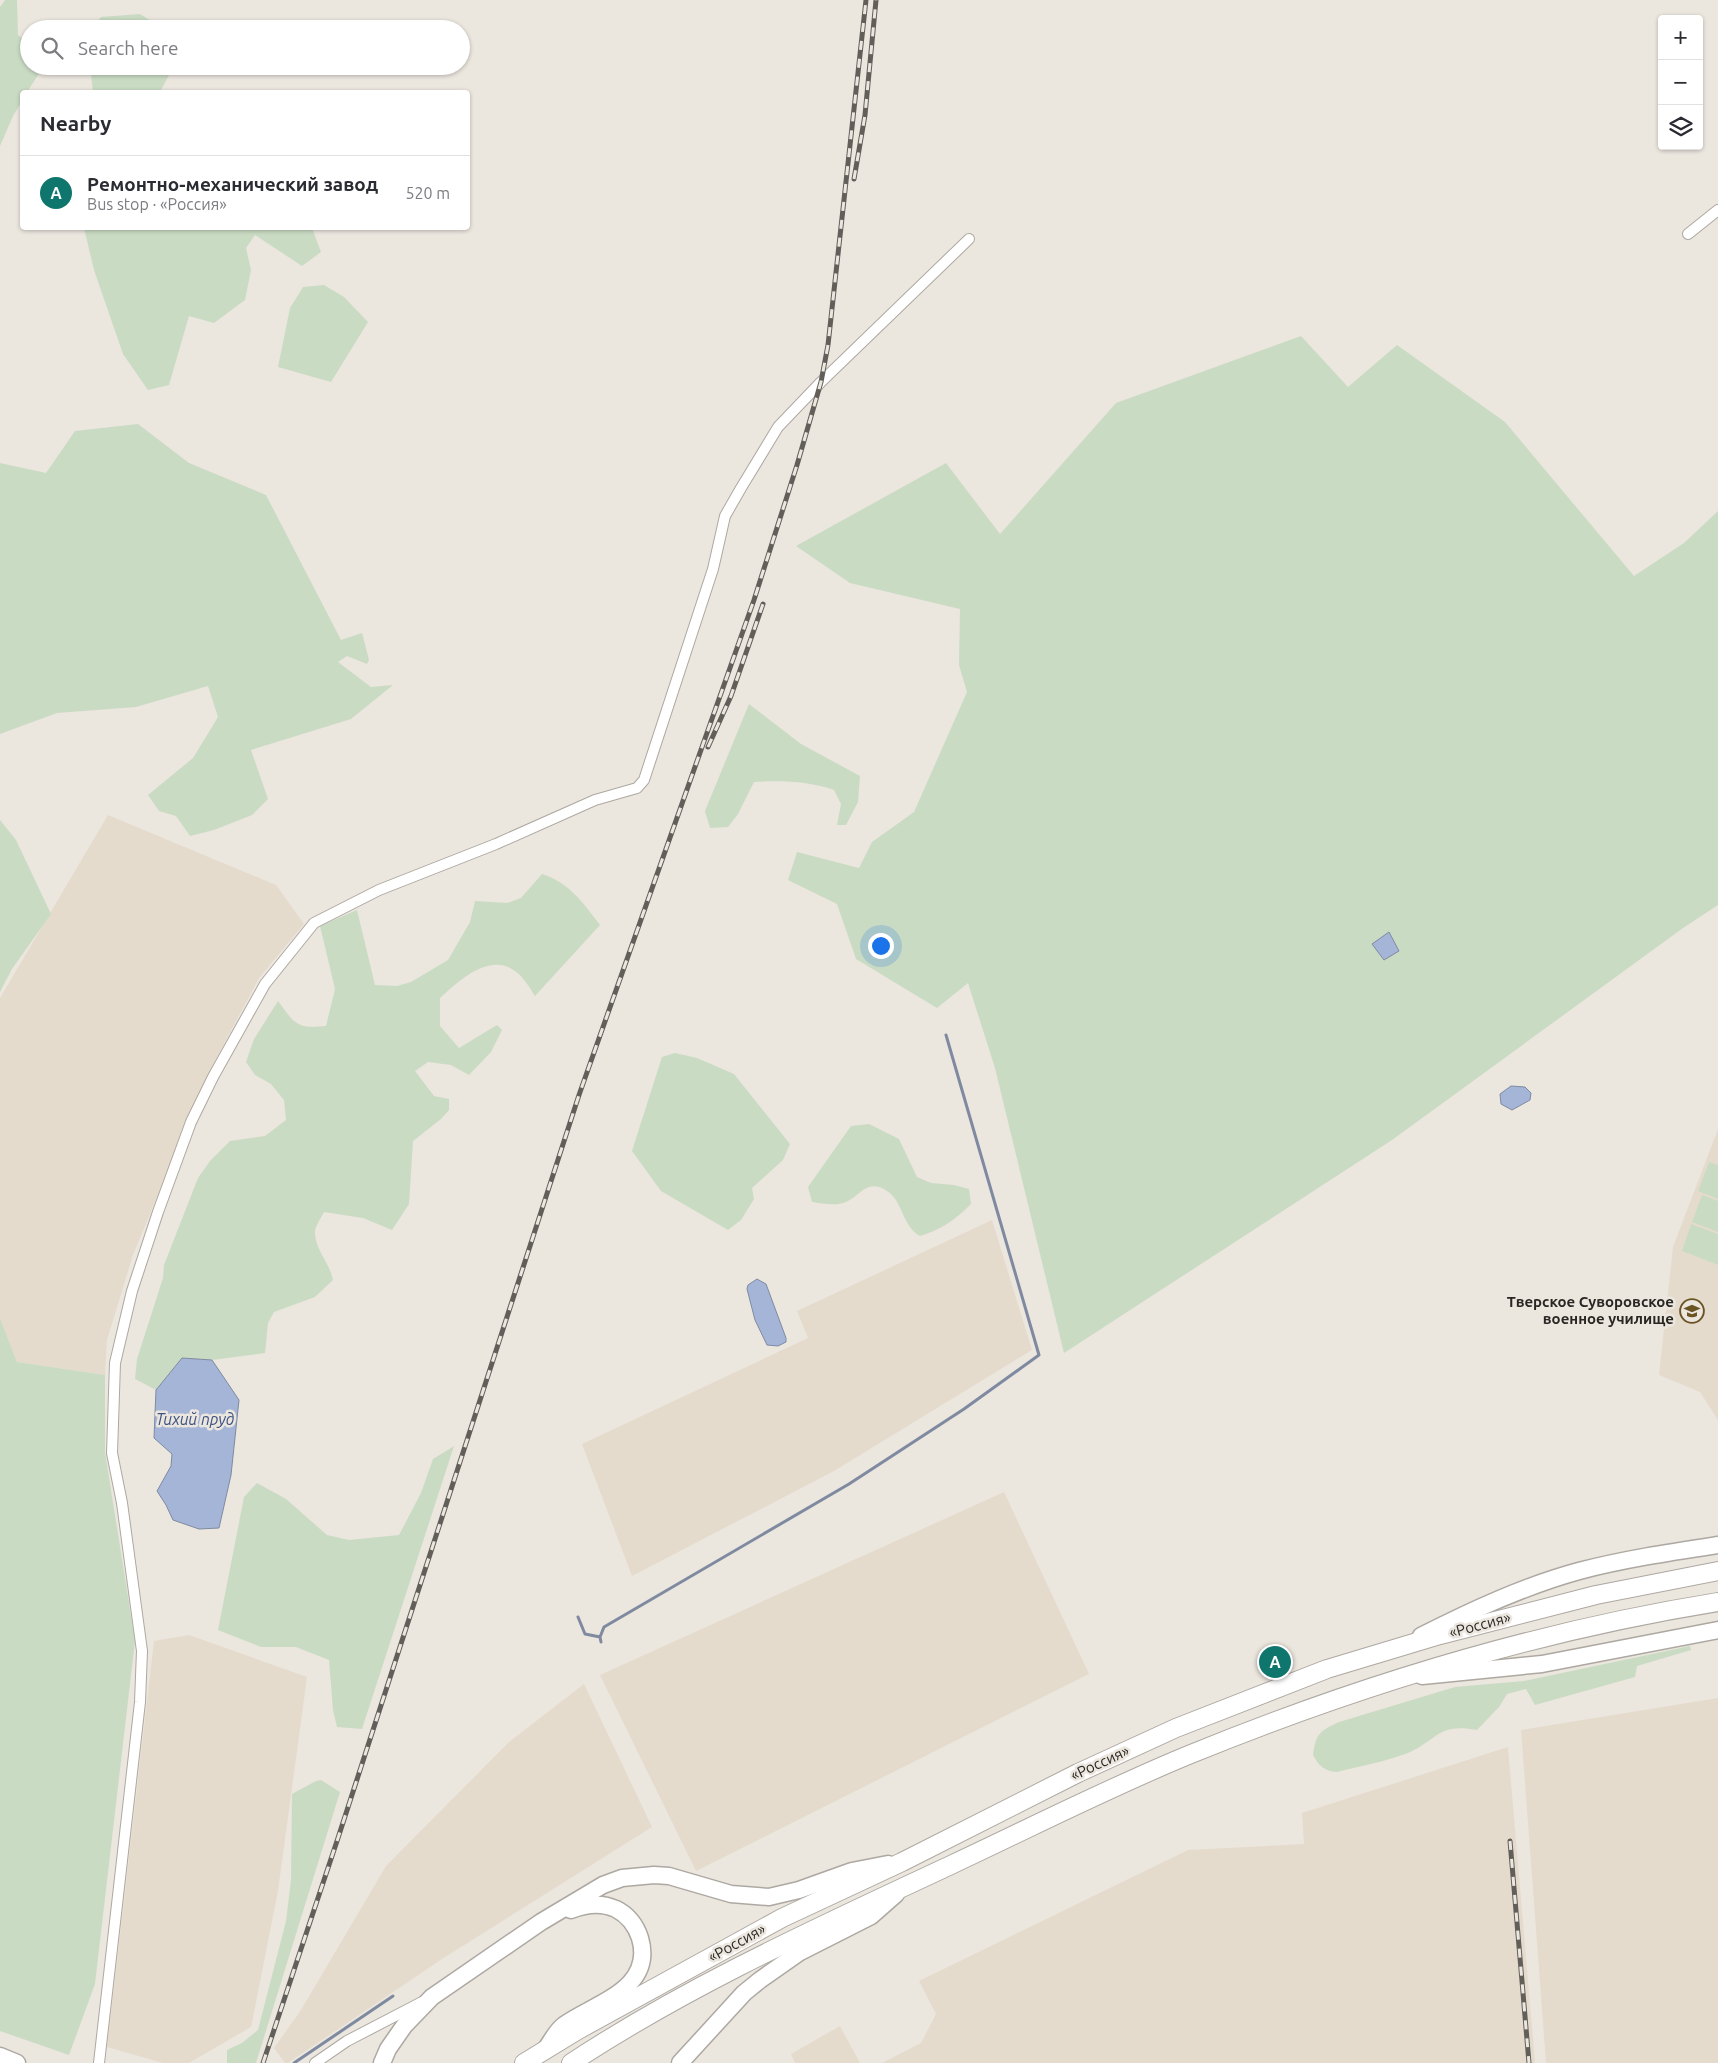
<!DOCTYPE html>
<meta charset="utf-8">
<style>
body{margin:0;font-family:Ubuntu,sans-serif;background:#f2f2f3;color:#2b2b33}
.controls{position:absolute;right:15px;top:15px;display:grid;overflow:hidden;border-radius:5px;box-shadow:0 1px 4px #0004}
.controls button{width:45px;height:45px;display:grid;place-items:center;padding:0;border:0;border-bottom:1px solid #e1e1e2;background:#fff;color:#2b2b33;font:25px sans-serif}
.you{position:absolute;left:880px;top:945px;width:18px;height:18px;margin:-12px;border:4px solid #fff;border-radius:50%;background:#1a73e8;box-shadow:0 0 0 8px #1a73e833}
.badge{display:grid;place-items:center;width:32px;height:32px;border-radius:50%;background:#0f766e;color:#fff;font-size:16px;font-weight:700}
.pin{position:absolute;translate:-50% -50%;border:2px solid #fff;box-shadow:0 1px 5px #0006}
.list{margin:0;padding:0;list-style:none}
h2{display:flex;justify-content:space-between;align-items:center;height:65px;margin:0;padding:0 20px;font-size:21px}
h2 small{font-size:16px;font-weight:400;color:#7c7c81}
.list li{display:grid;grid-template-columns:32px 1fr auto;gap:15px;align-items:center;box-sizing:border-box;height:75px;padding:0 20px;border-top:1px solid #e1e1e2}
.list b{display:block;font-size:19px;white-space:nowrap}
.list p{margin:0;font-size:16px;white-space:nowrap;color:#7c7c81}
.list em{font-size:16px;font-style:normal;color:#7c7c81}
.icon{flex:none;width:28px;height:28px;fill:none;stroke:currentColor;stroke-width:2;stroke-linecap:round;stroke-linejoin:round}
.map{position:relative;flex:none;width:1718px;height:2063px;overflow:hidden}
.search{position:absolute;background:#fff;box-shadow:0 1px 4px #0004;left:20px;top:20px;width:450px;height:55px;display:flex;align-items:center;gap:12px;box-sizing:border-box;padding:0 18px;border-radius:28px;color:#7c7c81;font-size:19px}
.panel{position:absolute;background:#fff;box-shadow:0 1px 4px #0004;left:20px;top:90px;width:450px;height:140px;border-radius:5px}
.map>svg:first-child{display:block}
.built{fill:#e5dbcd}
.green{fill:#cadbc4}
.water{fill:#a4b5d7;stroke:#7f8aa1}
.lines{fill:none;stroke-linecap:round;stroke-linejoin:round}
.stream{stroke:#7f8aa1;stroke-width:3}
.minor-casing{stroke:#ada8a1;stroke-width:12}
.primary-casing{stroke:#ada8a1;stroke-width:19}
.trunk-casing{stroke:#ada8a1;stroke-width:20}
.minor{stroke:#fff;stroke-width:10}
.primary{stroke:#fff;stroke-width:16}
.trunk{stroke:#fff;stroke-width:18}
.rail-casing{stroke:#625f5b;stroke-width:5}
.rail{stroke:#ebe6de;stroke-width:3;stroke-dasharray:9;stroke-linecap:butt}
.labels{text-anchor:middle;stroke-width:5;stroke-linejoin:round;paint-order:stroke}
.poi-label{font-size:15px;font-weight:bold;fill:#292724;stroke:#ebe6de;text-anchor:end}
.street-label{font-size:15px;fill:#292724;stroke:#ebe6de}
.water-label{font-size:16px;font-style:italic;fill:#3e5382;stroke:#ebe6de}
</style>
<div class="map">
<svg width="1718" height="2063" viewBox="0 0 1718 2063">
<rect width="100%" height="100%" fill="#ebe6de"/>
<path class="built" d="M108,815L276,885L304,924L259,978L208,1074L133,1255L107,1340L105,1375L17,1362L0,1318V998Z
M1718,1129V1420L1700,1392L1659,1375L1673,1247Z
M992,1220L1032,1350L834,1471L632,1576L582,1444L808,1338L797,1311Z
M1004,1492L1089,1674L696,1871L600,1675Z
M189,1635L307,1677L278,1891L251,2027L189,2063H163L107,2047L154,1641Z
M584,1684L652,1827L442,1959L288,2063H285L274,2048L301,2010L386,1866L509,1742Z
M1718,1698V2063H1546L1521,1730Z
M1508,1747L1535,2063H882L921,2043L936,2014L919,1981L1188,1850L1304,1844L1302,1813Z
M840,2026L860,2063H795L791,2054Z"/>
<path class="green" d="M5,0H17L18,35L29,44V66H44L27,92H22V101L13,116L0,146V7Z
M140,14L164,29H91L101,17Z
M90,66H170L169,75L160,92H93Z
M84,228H312L321,252L302,266L255,235L246,248L251,270L245,300L214,323L189,316L169,385L148,390L123,354L94,270Z
M324,285L344,297L368,322L331,382L278,367L290,308L303,287Z
M1301,336L1348,387L1397,345L1505,422L1634,576L1684,543L1718,511V905L1683,928L1392,1140L1064,1353L995,1068L968,983L937,1008L856,959L837,904L788,880L797,852L859,868L872,842L914,812L967,692L959,665L960,609L850,583L796,546L946,463L1000,534L1116,403Z
M138,424L189,463L266,495L341,640L362,633L369,660L367,664L347,656L338,662L371,687L393,685L351,719L251,750L268,799L252,815L214,830L190,836L176,816L159,811L148,795L193,758L218,717L208,686L136,707L57,713L0,734V463L46,473L75,431Z
M749,704L801,744L860,776L858,802L846,825H837L841,804L834,790C810,781 780,780 754,782L738,814L728,827L710,828L705,811Z
M0,820L16,840L51,914L12,969L0,992Z
M542,874C569,882 584,904 600,925L535,996C528,985 522,974 510,968C486,955 456,983 440,998V1026L459,1048L497,1025L502,1030L491,1052L469,1075L451,1065L428,1062L415,1071L434,1096L449,1099V1110L441,1119L413,1141L409,1204L392,1230L363,1218L324,1212C321,1218 316,1225 315,1231C314,1249 330,1263 333,1280L315,1297L274,1312L268,1323L265,1353L212,1360L182,1358L156,1390L135,1379L137,1359L163,1278L164,1265L198,1178L210,1161L230,1141L265,1136L286,1120L284,1100L271,1084L255,1075L246,1062L254,1039L278,1001C295,1024 296,1029 326,1026L335,989L320,926L357,910L375,985L397,986L411,982L448,960L470,922L475,901L507,903L521,898Z
M675,1053L697,1058L734,1074L790,1144L783,1160L752,1188L754,1199L741,1220L728,1230L661,1191L632,1151L662,1057Z
M869,1124L899,1139L917,1177L931,1183L954,1185L969,1189L971,1204C956,1219 941,1230 920,1236C902,1226 903,1201 887,1191C866,1177 860,1198 843,1203C834,1206 820,1203 812,1202L808,1187L851,1126Z
M1709,1162L1718,1165V1199L1698,1191Z
M1702,1195L1718,1201V1232L1692,1222Z
M1691,1224L1718,1234V1265L1682,1251Z
M0,1318L17,1362L105,1375V1452L135,1641L95,1984L69,2055L0,2031Z
M454,1446L362,1729L337,1727L333,1710L329,1660L296,1647H261L218,1630L244,1497L257,1483L286,1499L327,1535L349,1540L399,1535L421,1493L433,1459Z
M1690,1646L1691,1650L1637,1666L1635,1677L1535,1705L1526,1689L1507,1694L1499,1707L1477,1730C1436,1722 1437,1742 1405,1754C1384,1762 1360,1766 1337,1772C1324,1771 1319,1766 1313,1755C1316,1733 1320,1731 1339,1722L1455,1687L1524,1681Z
M321,1780L340,1792L256,2063H227V2050L242,2043L258,2030L286,1921L291,1880L292,1794L316,1781Z"/>
<path class="water" d="M1389,932L1399,951L1384,960L1372,944Z
M1511,1086L1525,1087L1531,1093L1530,1100L1512,1110L1501,1104L1500,1094Z
M757,1279L766,1284L786,1338V1342L778,1346L767,1345L755,1320L747,1289L748,1285Z
M182,1358L212,1360L239,1400L231,1475L219,1528L199,1529L173,1520L166,1505L157,1491L171,1466L172,1454L154,1438L156,1390Z"/>
<g class="lines">
<path class="stream" d="M578,1617L585,1634L600,1637
M601,1642L600,1637L604,1627L849,1484L964,1409L1039,1355L946,1035
M294,2063L393,1996"/>
<g class="minor-casing">
<path id="minor" d="M1688,234L1718,210
M99,2063L140,1702L142,1651L122,1503L112,1453L115,1363L132,1291L158,1212L191,1122L213,1077L265,984L314,923L379,890L496,844L595,800L637,788L644,780L713,569L725,516L741,488L778,427L821,382L969,239
M315,2063L347,2041L422,2002"/>
</g>
<g class="primary-casing">
<path id="primary" d="M1421,1636C1472,1610 1524,1586 1579,1571C1625,1559 1672,1552 1718,1545
M1422,1676L1542,1664L1718,1630
M545,2050C551,2042 556,2031 564,2025C595,2003 655,1989 640,1938C636,1926 628,1915 616,1909C601,1902 586,1904 571,1910
M0,2056L17,2063
M382,2063L388,2049L404,2026L432,1997L541,1922L603,1885L622,1878L654,1875L669,1876L731,1894L769,1897L799,1890L852,1871L888,1864
M680,2063L744,1993L760,1980L800,1952L871,1916L896,1894"/>
</g>
<g class="trunk-casing">
<path id="trunk" d="M524,2063L578,2030L782,1918L902,1862L1078,1773L1176,1728L1327,1669L1440,1635L1596,1595L1718,1571
M571,2063C691,1984 823,1925 953,1864C1032,1827 1110,1787 1191,1754C1360,1685 1538,1631 1718,1602"/>
</g>
<use href="#minor" class="minor"/>
<use href="#primary" class="primary"/>
<use href="#trunk" class="trunk"/>
<g class="rail-casing">
<path id="rail" d="M854,179L865,115L876,0
M708,747L731,696L763,604
M1510,1841L1529,2063
M263,2063L338,1838L579,1095L754,600L797,465L821,382L828,345L866,0"/>
</g>
<use href="#rail" class="rail"/>
</g>
<defs>
<g id="school-ring" transform="scale(1.25)"><circle r="9.5" fill="#ebe6de" stroke="#6b5324" stroke-width="1.5"/><path d="M0-5L7-2L0 1L-7-2ZM-4 1L0 2.5L4 1V4Q0 6-4 4Z" fill="#6b5324"/></g>
</defs>
<g fill-rule="evenodd">
<use href="#school-ring" x="1692" y="1311"/>
</g>
<g class="labels">
<g class="poi-label">
<text x="1674" y="1307">Тверское Суворовское<tspan x="1674" dy="17">военное училище</tspan></text>
</g>
<g class="street-label">
<text transform="translate(1480 1625) rotate(-15)" y="5">«Россия»</text>
<text transform="translate(1100 1763) rotate(-25)" y="5">«Россия»</text>
<text transform="translate(737 1943) rotate(-29)" y="5">«Россия»</text>
</g>
<g class="water-label">
<text x="195" y="1425">Тихий пруд</text>
</g>
</g>
</svg>
<div class="controls">
<button>+</button>
<button>−</button>
<button><svg class="icon" aria-label="layers" viewBox="0 0 24 24"><path d="M12 4l9 5-9 5-9-5zM3 14l9 5 9-5"/></svg></button>
</div>
<div class="you"></div>
<div class="pin badge" style="left:1275px;top:1662px">A</div>
<div class="search"><svg class="icon" aria-label="search" viewBox="0 0 24 24"><circle cx="10" cy="10" r="6"/><path d="M15 15l6 6"/></svg>Search here</div>
<section class="panel">
<h2>Nearby<small></small></h2>
<ul class="list">
<li><span class="badge">A</span><div><b>Ремонтно-механический завод</b><p>Bus stop · «Россия»</p></div><em>520 m</em></li>
</ul>
</section>
</div>
